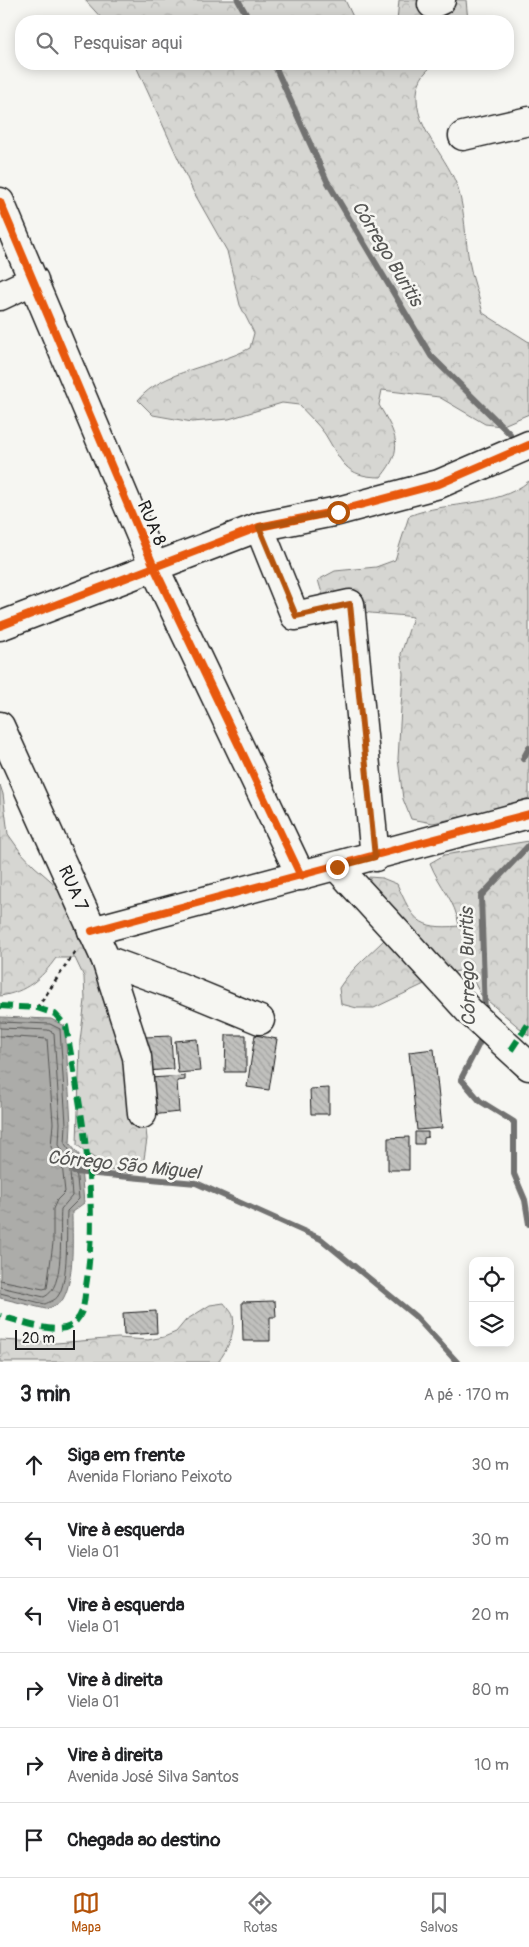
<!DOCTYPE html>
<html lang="pt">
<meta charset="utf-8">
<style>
body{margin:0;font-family:Pangolin,sans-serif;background:#f2f2f2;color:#202124}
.controls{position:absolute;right:15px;bottom:15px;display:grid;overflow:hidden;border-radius:10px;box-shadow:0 2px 12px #0003}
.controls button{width:45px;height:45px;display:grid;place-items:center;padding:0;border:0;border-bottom:1px solid #e0e0e0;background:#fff;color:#202124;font:25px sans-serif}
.scale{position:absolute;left:15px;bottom:12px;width:60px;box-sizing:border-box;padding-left:5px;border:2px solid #1c1c1c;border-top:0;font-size:14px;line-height:18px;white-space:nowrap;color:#1c1c1c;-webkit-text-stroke:4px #f6f6f2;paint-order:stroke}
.stop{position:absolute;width:15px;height:15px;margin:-11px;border:4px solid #b45309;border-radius:50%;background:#fff}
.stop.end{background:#b45309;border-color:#fff;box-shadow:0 1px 5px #0008}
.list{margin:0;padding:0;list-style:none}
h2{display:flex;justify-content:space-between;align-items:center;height:65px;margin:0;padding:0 20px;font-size:21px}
h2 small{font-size:16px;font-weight:400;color:#757577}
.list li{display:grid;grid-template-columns:32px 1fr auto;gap:15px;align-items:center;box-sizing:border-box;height:75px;padding:0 20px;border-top:1px solid #e0e0e0}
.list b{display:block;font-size:19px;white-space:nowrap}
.list p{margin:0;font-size:16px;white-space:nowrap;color:#757577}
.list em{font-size:16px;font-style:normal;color:#757577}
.icon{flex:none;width:28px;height:28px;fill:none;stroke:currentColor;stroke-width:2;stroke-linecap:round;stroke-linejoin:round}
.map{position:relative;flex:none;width:529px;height:1362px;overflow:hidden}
.search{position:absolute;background:#fff;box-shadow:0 2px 12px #0003;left:15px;right:15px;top:15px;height:55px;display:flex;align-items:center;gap:12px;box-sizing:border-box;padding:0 18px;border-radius:20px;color:#757577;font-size:19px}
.sheet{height:515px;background:#fff}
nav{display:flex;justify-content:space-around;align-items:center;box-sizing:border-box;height:70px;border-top:1px solid #e0e0e0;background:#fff;font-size:14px;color:#757577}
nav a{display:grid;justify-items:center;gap:2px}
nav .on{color:#b45309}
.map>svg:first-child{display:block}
.forest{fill:url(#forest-crowns);stroke:#797977}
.water{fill:url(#water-ripples);stroke:#727271}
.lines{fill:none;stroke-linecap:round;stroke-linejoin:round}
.shore{stroke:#565654;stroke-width:1}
.stream{stroke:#727271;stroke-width:6}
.building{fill:url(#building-back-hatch);stroke:#1c1c1c}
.minor-casing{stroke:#1c1c1c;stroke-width:31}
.path{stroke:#1c1c1c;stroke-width:3;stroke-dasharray:4 4;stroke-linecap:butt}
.minor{stroke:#f6f6f2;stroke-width:28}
.quiet{stroke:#00873e;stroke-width:6;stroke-dasharray:12 6;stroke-linecap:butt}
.cycleway-casing{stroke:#f6f6f2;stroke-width:11}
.cycleway{stroke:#e8590c;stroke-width:8}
.route{stroke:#b45309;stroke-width:6}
.labels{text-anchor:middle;stroke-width:5;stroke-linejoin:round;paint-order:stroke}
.street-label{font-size:18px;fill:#1c1c1c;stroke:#f6f6f2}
.water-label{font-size:19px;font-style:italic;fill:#565654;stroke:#f6f6f2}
</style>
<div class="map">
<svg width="529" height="1362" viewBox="0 0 529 1362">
<defs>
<pattern id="forest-crowns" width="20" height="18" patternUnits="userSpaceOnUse" patternTransform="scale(1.25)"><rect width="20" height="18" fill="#d6d6d2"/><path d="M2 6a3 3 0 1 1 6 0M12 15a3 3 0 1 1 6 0" fill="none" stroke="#b7b7b4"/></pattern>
<pattern id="water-ripples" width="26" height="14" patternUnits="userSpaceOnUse" patternTransform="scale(1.25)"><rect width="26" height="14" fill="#acaca9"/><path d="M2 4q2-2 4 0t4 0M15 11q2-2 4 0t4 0" fill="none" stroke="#939391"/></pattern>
<pattern id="building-back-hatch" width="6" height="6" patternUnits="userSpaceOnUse" patternTransform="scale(1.25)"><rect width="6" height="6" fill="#c0c0bd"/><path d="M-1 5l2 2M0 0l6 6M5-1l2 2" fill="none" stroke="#a4a4a2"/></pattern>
</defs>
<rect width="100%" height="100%" fill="#f6f6f2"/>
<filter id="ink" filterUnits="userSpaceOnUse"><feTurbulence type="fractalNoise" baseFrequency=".02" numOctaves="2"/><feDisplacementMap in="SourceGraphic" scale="10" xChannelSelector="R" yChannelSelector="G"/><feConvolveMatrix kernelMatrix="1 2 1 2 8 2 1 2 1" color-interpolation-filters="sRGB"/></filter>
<g filter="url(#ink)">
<path class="forest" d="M85,0H345L355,21H104Z
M399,0H466L468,21H397Z
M135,64H436C423,71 416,84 417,99C418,133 448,157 458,189C465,211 465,238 469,261C472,279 479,296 483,313L529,342V414L501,426L485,424L439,397L382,390L379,405C396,435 405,448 381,477C345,477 342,462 325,434C318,424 307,414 299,405L282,403L229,419L192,422L153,415L138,400C163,370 215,367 250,348L254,333L240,305L227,251L193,191Z
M529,481V798L493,810L433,823L411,819L403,799L398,759L403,674L401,654L413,617C391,613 339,615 325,599C322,595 320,586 318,580L335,571L376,567L395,560L409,516C448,500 495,509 529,481Z
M0,785L3,794L8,834L20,851L34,866L66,894L140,1073L147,1139L144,1159L129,1173L110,1170L77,1145L80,1041L85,1000L84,977L75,958H56C41,979 26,992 0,996Z
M529,841V1036L481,995L473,980L458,971L441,976L374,1008H357L341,1004L339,988C351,969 369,955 385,939L368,892L369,877L382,878L397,884C413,919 417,930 459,926C456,901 439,886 430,863L444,855Z
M224,1303C227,1307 232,1312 233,1316C236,1331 227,1351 218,1362H0V1340L56,1343L118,1338L148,1340L164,1337L176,1332L186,1320L210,1305Z"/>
<path class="water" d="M0,1017L51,1019L65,1026L71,1124L70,1144L80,1156L84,1203L72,1212C72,1235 75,1278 63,1299C60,1304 52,1307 46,1309L0,1298Z"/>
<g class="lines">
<path class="shore" d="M0,1022L50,1024L60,1029L66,1124L65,1144L75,1158L79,1199L67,1211C66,1230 69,1281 58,1296C56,1300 49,1302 45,1304L0,1293
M0,1028L48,1030L54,1033L60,1123L59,1145L69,1161L72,1196L61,1209C59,1230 66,1288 44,1297L0,1287
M0,1036L47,1039L53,1123L51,1147L62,1164L65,1192L57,1200L53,1209V1243L47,1288L43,1289L0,1280"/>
<path class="stream" d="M238,0L250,21
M274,64L327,181L431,356L510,434
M523,759L529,748
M485,1014L481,896L529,845
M484,1034L461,1079L480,1101L514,1122V1174L525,1200L529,1224
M74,1172L196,1183L321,1239L415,1316L457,1362"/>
</g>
<path class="building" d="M226,1035H246V1072H225Z
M255,1035L277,1039L269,1090L247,1087Z
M171,1036L173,1069L147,1071L145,1037Z
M197,1039L200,1071L178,1073L175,1041Z
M434,1049L442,1128L417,1130L409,1052Z
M185,1076V1080L177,1081L179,1112L151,1115L148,1078Z
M329,1088V1114H311L310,1089Z
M415,1132H428V1137L424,1138V1144H415Z
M409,1137V1170H388V1138Z
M275,1301L276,1317H270V1341H243L242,1302Z
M156,1311L157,1333L124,1335L123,1313Z"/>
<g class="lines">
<g class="minor-casing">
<g id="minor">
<path d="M432,4L441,0"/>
<path d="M463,136L529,121"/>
<path d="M0,202L154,567L301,876"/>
<path d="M0,296L34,280"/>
<path d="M259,527L295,616L350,604L375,857"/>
<path d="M0,626L259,527L338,511L439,484L529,445"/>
<path id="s1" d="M0,726L106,960L137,1057L142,1114"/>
<path d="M337,867L469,1011L529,1066"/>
<path d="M92,931L529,814"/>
<path d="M106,960L180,987L260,1020"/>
</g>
</g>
<path class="path" d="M37,1008L76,950"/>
<use href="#minor" class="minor"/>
<path class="quiet" d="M0,1006L37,1008L55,1014L66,1026C81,1112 100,1198 86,1286C84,1300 85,1317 70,1326C55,1335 17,1320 0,1316
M511,1050L529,1023"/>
<g class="cycleway-casing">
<path id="cycleway" d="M0,202L154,567L301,876
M0,626L259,527L338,511L439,484L529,445
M92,931L529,814"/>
</g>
<use href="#cycleway" class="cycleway"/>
</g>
</g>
<g class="lines" filter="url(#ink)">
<path class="route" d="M337,867L375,857L350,604L296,616L259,527L338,512"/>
</g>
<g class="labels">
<g class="street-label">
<text transform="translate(152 523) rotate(67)" y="6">RUA 8</text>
<text dy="6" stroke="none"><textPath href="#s1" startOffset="178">RUA 7</textPath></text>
</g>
<g class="water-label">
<text transform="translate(388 253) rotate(59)" y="7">Córrego Buritis</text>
<text transform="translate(467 967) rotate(-91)" y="7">Córrego Buritis</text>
<text transform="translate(124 1164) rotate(6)" y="7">Córrego São Miguel</text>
</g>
</g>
</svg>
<div class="controls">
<button><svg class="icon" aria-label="locate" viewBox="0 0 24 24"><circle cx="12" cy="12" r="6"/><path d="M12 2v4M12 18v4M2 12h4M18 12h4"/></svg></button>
<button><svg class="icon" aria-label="layers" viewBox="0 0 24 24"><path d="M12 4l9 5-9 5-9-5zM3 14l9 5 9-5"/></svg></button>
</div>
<div class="scale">20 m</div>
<div class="stop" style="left:338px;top:512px"></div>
<div class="stop end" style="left:337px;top:867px"></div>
<div class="search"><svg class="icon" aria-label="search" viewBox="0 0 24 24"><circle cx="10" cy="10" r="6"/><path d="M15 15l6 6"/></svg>Pesquisar aqui</div>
</div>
<section class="sheet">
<h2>3 min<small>A pé · 170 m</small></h2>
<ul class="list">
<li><svg class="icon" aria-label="ahead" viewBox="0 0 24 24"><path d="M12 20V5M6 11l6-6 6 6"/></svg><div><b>Siga em frente</b><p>Avenida Floriano Peixoto</p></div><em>30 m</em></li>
<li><svg class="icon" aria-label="left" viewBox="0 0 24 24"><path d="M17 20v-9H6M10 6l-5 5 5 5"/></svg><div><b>Vire à esquerda</b><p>Viela 01</p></div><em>30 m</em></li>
<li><svg class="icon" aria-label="left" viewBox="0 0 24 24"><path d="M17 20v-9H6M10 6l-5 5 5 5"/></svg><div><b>Vire à esquerda</b><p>Viela 01</p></div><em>20 m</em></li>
<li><svg class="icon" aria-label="right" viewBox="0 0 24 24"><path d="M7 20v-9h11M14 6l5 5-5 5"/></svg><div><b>Vire à direita</b><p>Viela 01</p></div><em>80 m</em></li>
<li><svg class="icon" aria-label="right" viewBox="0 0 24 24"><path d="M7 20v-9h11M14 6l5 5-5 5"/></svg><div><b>Vire à direita</b><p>Avenida José Silva Santos</p></div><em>10 m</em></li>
<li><svg class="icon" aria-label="arrive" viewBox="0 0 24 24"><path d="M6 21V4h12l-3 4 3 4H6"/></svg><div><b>Chegada ao destino</b></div></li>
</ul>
</section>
<nav>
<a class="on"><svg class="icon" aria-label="map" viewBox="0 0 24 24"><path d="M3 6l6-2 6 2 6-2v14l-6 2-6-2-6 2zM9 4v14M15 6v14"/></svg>Mapa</a>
<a><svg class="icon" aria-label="directions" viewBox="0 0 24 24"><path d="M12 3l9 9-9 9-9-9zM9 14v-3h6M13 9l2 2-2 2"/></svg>Rotas</a>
<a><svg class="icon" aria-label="saved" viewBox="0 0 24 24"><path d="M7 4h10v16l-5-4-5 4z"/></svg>Salvos</a>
</nav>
